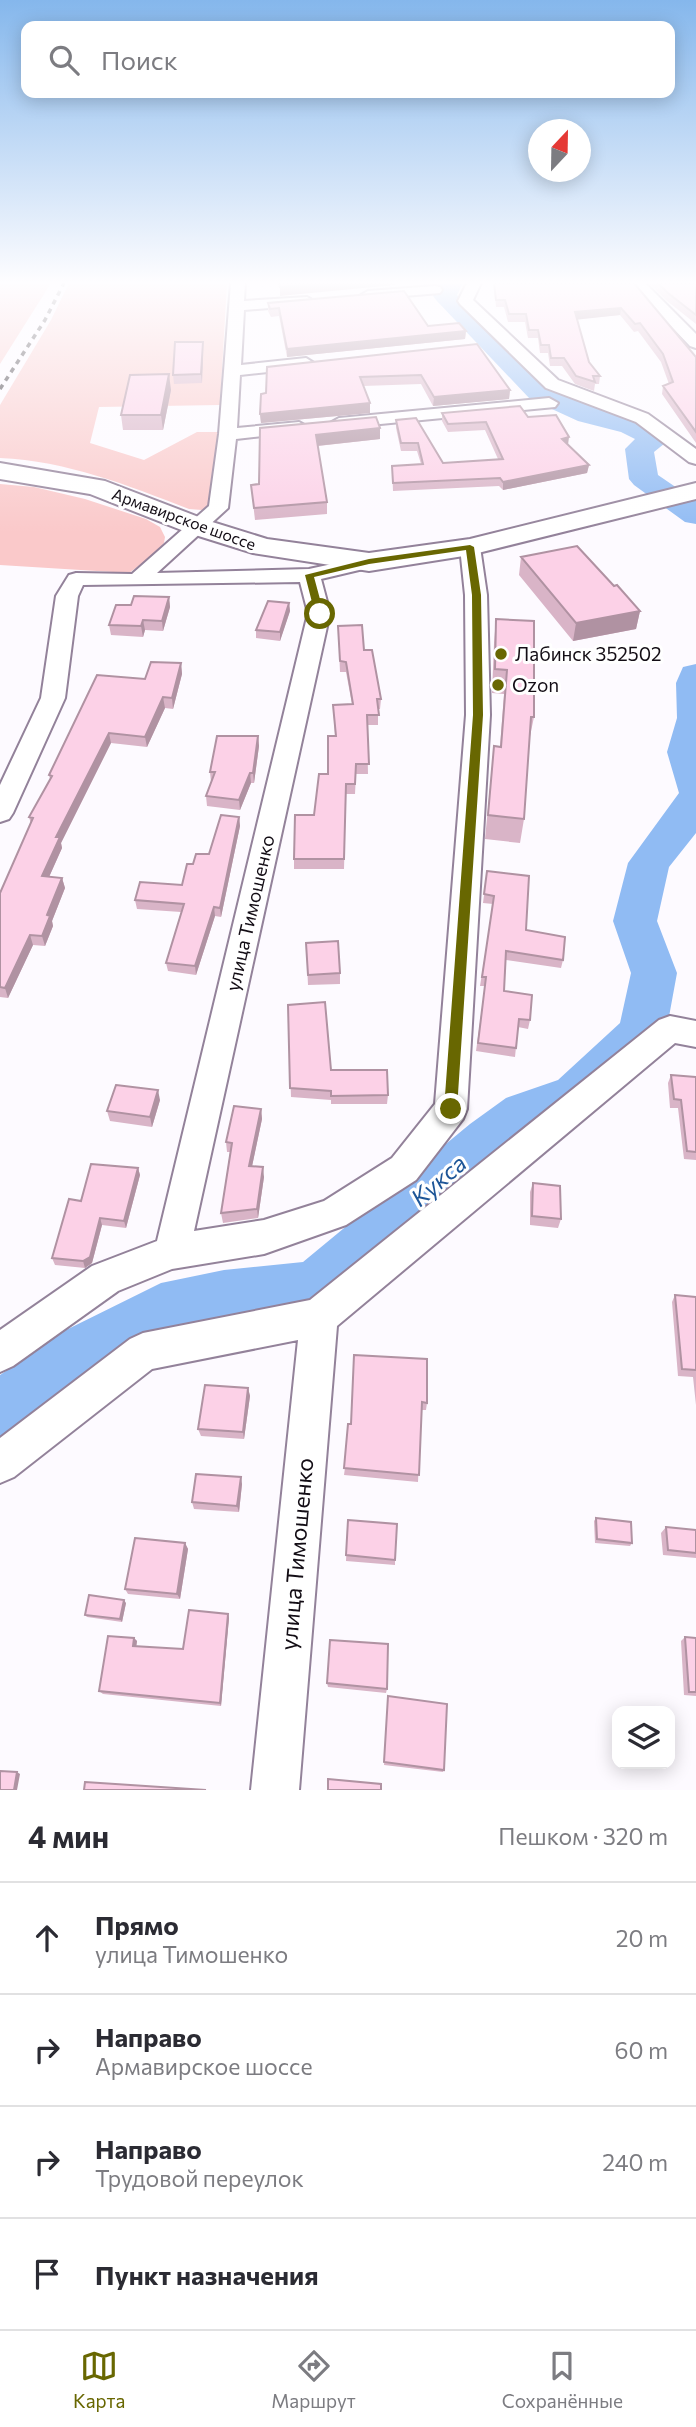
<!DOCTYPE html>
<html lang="ru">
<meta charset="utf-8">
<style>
body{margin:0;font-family:Commissioner,sans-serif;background:#f7f7f7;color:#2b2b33}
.controls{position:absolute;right:21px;bottom:21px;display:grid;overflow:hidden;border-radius:14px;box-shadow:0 4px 18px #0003}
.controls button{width:63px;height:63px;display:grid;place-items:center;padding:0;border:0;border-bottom:2px solid #e1e1e2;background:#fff;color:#2b2b33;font:35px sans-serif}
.compass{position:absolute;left:528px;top:119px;width:63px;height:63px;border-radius:50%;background:#fff;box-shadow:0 4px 18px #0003;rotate:22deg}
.stop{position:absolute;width:21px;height:21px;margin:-16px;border:5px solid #686701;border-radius:50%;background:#fff}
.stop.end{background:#686701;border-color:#fff;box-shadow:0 2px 7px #0008}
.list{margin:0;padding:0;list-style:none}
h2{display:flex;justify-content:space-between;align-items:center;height:91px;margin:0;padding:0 28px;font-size:30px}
h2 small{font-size:23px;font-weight:400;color:#7c7c81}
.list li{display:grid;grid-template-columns:46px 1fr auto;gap:21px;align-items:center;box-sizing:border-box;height:112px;padding:0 28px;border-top:2px solid #e1e1e2}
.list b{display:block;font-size:26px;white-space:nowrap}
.list p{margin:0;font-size:23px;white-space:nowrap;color:#7c7c81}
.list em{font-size:23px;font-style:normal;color:#7c7c81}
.icon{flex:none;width:38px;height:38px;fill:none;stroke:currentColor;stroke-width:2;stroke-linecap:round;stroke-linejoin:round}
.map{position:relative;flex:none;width:696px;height:1790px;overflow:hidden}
.search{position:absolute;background:#fff;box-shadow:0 4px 18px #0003;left:21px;right:21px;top:21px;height:77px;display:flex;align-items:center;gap:18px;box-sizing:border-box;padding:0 24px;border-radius:14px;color:#7c7c81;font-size:26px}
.sheet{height:539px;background:#fff}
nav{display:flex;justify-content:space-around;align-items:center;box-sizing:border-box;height:98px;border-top:2px solid #e1e1e2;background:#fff;font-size:19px;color:#7c7c81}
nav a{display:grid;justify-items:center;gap:4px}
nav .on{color:#686701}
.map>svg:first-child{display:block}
.green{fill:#fac9ca}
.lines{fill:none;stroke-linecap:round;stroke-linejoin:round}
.river{fill:#90bbf3;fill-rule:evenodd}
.street-casing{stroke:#93829a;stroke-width:4}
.secondary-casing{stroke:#93829a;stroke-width:4}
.street{fill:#fff;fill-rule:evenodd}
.secondary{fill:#fff;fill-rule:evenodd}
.rail{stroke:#353037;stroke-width:3.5;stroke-dasharray:5 5;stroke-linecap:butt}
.wall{fill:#d9b4c7}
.shaded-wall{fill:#b092a2}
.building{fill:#fcd1e7;stroke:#b092a2;stroke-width:2}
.route{fill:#686701}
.poi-dot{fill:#686701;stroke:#fff;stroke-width:2.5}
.labels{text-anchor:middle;stroke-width:6;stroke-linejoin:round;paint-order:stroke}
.far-street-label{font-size:16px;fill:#130d15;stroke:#fff}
.poi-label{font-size:19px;fill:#130d15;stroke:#fff;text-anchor:start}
.street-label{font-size:19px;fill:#130d15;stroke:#fff}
.near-street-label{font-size:23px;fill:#130d15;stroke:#fff}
.near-water-label{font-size:24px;font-style:italic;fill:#1d5597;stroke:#fff}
</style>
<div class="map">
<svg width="696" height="1790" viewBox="0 0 696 1790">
<rect width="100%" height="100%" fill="#fdfaff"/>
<path class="green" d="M0,283H51L0,364Z
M69,283H227L220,405L99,407L90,443L144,460L197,432H221L211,504L202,510L189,509C127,485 67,461 0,458V405L51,320Z
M0,484L34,487L85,499L146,519L160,527L165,537L164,543L152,556L129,573L0,565Z"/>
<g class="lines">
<path class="river" d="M441,283H463L457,295L548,387L598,409L641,420L666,433L670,439L654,452L658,475L696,501V524L685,522L634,485L629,479L625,449L635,439L621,432L578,421L530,399L437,301L433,296Z
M696,664V833L669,867L657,921L677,973L666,1033L659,1047L594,1110L542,1130L506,1156L405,1249L334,1309L314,1317L224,1326L170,1339L106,1373L22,1433L0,1442V1375L64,1331L161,1283L224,1270L303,1262L470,1124L506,1098L558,1080L620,1023L631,973L613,921L628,863L679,793L667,752L677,718L676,683L683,667Z"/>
<g class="street-casing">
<path id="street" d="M231,283H245L244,301L307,297L314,301L307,305L244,310L241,365L306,358L314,363L306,368L240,375L237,428L299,422L308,427L299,432L236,439L228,508L157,573L309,569L369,556L376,558L379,562L376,566L321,579L330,613L194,1231L264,1220L324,1201L392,1158L435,1104L466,715L465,595L460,547L463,543H477L480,547L487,595L490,715L467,1109L463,1119L416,1180L346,1225L264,1254L172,1269L118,1291L13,1366L0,1372V1330L92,1266L157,1241L308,613L300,582L83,585L78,596L65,698L13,813L9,819L0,822V785L41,698L56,596L69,575L76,573L132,574L209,506L219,434Z
M467,283H481L473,300L558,380L648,414L696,449V464L689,462L636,422L546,388L460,304L458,301Z
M630,283H645L696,334V348L690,346Z
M435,286L440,287L442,290L440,293L368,299L361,295L368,291Z
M549,398L558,403L555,407L339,428L330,423L339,418Z
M670,1016L696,1021V1047L675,1043L337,1326L299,1790H251L298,1340L152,1369L14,1477L0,1483V1438L130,1339L143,1333L310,1300L659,1020Z"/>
</g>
<g class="secondary-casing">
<path id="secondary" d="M0,463L105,481L209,521L267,539L369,553L470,539L696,483V499L470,555L369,571L253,553L189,533L90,494L0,479Z"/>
</g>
<use href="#street" class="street"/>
<use href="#secondary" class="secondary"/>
<path class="rail" d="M0,389L45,320L64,283"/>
</g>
<path class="wall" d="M494,283H634L696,357V443L662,394L663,386L669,384L661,362L638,331L634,332L620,315L577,319L589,362L600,376L599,384H595L594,391L575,384L562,366H550L548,353H540L538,338H528L525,322H508L504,307H496Z
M649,283H696V324L667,301Z
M268,303L428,326L466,331L465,339L287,357L279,316L271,317L268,311Z
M477,344L510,390L509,399L433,406L421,384L363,386L370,403V413L261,423L260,414L266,393Z
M203,351L202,383L174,384L173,375Z
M171,390L163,430H123L121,415Z
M442,413L528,417L568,445L589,465L587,473L503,490L499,486L393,491L392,466L421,464L417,451H401L396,428V420L443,463L498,459L485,430L448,432L442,421Z
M260,428H380V439L318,446L327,502V514L255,520L251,485L259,484Z
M521,557L640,611L636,629L573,641L519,575Z
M169,597L170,607L163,631L145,630L143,637L111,635L109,625L131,605Z
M289,603L290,611L280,641L256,638V630Z
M496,619L534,717L529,741L524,819L520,843L485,839L494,746L500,747L504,694L492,693L494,643Z
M338,626L364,650L381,699L380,709H378V725H367L368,774H356L355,794H346L344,869H294V859L314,815L328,774L335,736L333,705L352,704L346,672H340Z
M181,663L182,674L173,709L165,708L147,747L111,743L61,843L62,848L49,877L62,878L65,888L52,921L53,926L45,946L33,945L8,998L0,997V893L31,824L29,817L50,779L49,775L145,679Z
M258,736L259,746L254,783H251L240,810L207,806L206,796L211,782L210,772Z
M239,817L240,826L221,917L215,916L196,975L168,971L166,963L181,912L137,909L135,900L182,885L193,864L209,854Z
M487,871L526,930L563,960L561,968L506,960L504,991L530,1020L528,1029L518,1027L515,1057L476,1051L485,986H480L493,904L483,903Z
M306,943L340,973V984L308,985Z
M288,1005L331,1070L388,1095L387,1104H331V1100L291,1097Z
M671,1075L696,1077V1160L684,1159L678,1108H670L668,1083Z
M160,1100L152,1127L110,1121L107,1111Z
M261,1109L262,1119L252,1166L264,1177L258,1218L223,1223L221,1213L230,1152H227L226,1142Z
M138,1168L140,1175L126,1228L102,1225L92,1263L85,1268L55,1265L52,1258L81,1201Z
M533,1183L561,1219L558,1228L530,1225V1192Z
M675,1295L696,1297V1405L693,1377L678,1376L672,1302Z
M354,1355L427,1403L426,1410H421L418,1482L344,1475L351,1424Z
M248,1388L250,1396L244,1439L201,1436L198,1429Z
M242,1484L239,1512L194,1509L192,1502Z
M596,1518L632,1543L630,1546L595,1543L594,1521Z
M348,1520L395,1560V1565L346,1561Z
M666,1527L696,1530V1558L663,1555L661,1533Z
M185,1543L188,1549L180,1599L128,1594L125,1589Z
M126,1603L122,1622L87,1617L85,1615Z
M228,1614L229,1618L221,1706L103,1694L99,1691L134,1638L137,1641L136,1646L183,1649Z
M685,1637L696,1638V1696L684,1695L681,1641Z
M327,1683L387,1689L386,1693L328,1687Z
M388,1700L444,1770L443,1772L384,1765Z"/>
<path class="shaded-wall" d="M333,283H395L394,285L280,296V287Z
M621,308L620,315L574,320L575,312Z
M466,331L465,339L287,357V349Z
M203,342V351L202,383L201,374Z
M169,374L171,390L163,430L161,415Z
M510,390L509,399L433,406L434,397Z
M370,403V413L261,423L260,414Z
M380,428V439L316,446V435Z
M569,437L568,445L562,439Z
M589,465L587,473L503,490V482Z
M169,597L170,607L163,631L162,621Z
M289,603L290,611L280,641V632Z
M640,611L636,629L573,641L576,623Z
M143,620L145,630L143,637L141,626Z
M181,663L182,674L173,709L172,698Z
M163,697L165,708L147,747L145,737Z
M109,733L111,743L61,843L62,848L45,886L42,876L56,837Z
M258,736L259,746L254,783L253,773Z
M250,773L251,783L240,810L239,800Z
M239,817L240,826L221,917L220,908Z
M62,878L65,888L52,921L53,926L45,946L42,936L47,915Z
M214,907L215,916L196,975L195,966Z
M30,935L33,945L8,998L5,988Z
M158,1090L160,1100L152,1127L150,1117Z
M261,1109L262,1119L250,1176L249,1166Z
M263,1167L264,1177L258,1218L257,1209Z
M138,1168L140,1175L126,1228L124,1221Z
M100,1218L102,1225L92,1263L85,1268L83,1261Z
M248,1388L250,1396L244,1439L243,1432Z
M241,1477L242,1484L239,1512L237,1506Z
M185,1543L188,1549L180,1599L177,1594Z
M124,1600L126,1603L122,1622L120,1619Z
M228,1614L229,1618L221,1706L220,1703Z
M134,1638L137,1641L136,1649L133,1646Z
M17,1772L20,1774L17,1790H14Z"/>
<path class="building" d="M279,283H333L280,287Z
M494,283H634L696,357V432L663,386L673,382L663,354L640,323L635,324L621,308L575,312L589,362L600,376H593L595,382L576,376L564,358H551L549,345H541L538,330H529L526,314H509L505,300H496Z
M658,283H696V315L668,293Z
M404,291L428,326L459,323L466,331L287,349L279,308L270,309L268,303Z
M175,342H203L201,374L173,375Z
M477,344L510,390L434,397L421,375L360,377L370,403L260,414L261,394L266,393L267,367Z
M169,374L161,415H121L130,375Z
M520,406L528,417L556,415L569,437L562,439L589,465L503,482L500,478L393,483L392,466L423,464L418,443H401L396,420L416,418L443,463L503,459L486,422L448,424L442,413Z
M376,417L380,428L316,435L327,502L254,508L251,485L259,484L260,428Z
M577,546L614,586L617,585L640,611L576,623L521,557Z
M134,596L169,597L162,621L143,620L141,626L109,625L116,605H131Z
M268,601L289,603L280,632L256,630Z
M496,619L534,621V717H531L524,819L488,815L494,746L501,747L507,670L495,669Z
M362,625L364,650H372L381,699H377L379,715H367L369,764H356L355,784H346L344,859H294L295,815H314L319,774H328V736H336L333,705L353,704L346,662L340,661L338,626Z
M151,662L181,663L172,698L163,697L145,737L109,733L56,837H60L42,876L62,878L47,915L50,916L42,936L30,935L5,988L0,987V893L33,818L29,817L52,776L49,775L97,675L145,679Z
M217,736H258L253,773H250L239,800L206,796L215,772H210Z
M221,815L239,817L220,908L214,907L195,966L166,963L184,904L135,900L140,882L182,885L187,864H193L196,854H209Z
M487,871L529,876L526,930L565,937L563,960L506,951L504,991L532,995L530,1020L519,1019L516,1048L478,1043L486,977H482L494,896L484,894Z
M338,941L340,973L308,975L306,943Z
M325,1002L331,1070H387L388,1095L331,1096V1091L290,1088L288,1005Z
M671,1075L696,1077V1152L687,1151L681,1100L674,1099Z
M116,1085L158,1090L150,1117L107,1111Z
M234,1106L261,1109L249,1166L263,1167L257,1209L221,1213L232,1143L226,1142Z
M91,1164L138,1168L124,1221L100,1218L90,1257L83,1261L52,1258L69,1199L81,1201Z
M533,1183L560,1186L561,1219L532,1216Z
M675,1295L696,1297V1370L682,1369Z
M354,1355L427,1359V1403L422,1402L419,1475L344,1468L348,1424H351Z
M205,1385L248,1388L243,1432L198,1429Z
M196,1474L241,1477L237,1506L192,1502Z
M596,1518L631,1522L632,1543L597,1539Z
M348,1520L397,1524L395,1560L346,1555Z
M666,1527L696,1530V1553L668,1550Z
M135,1538L185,1543L177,1594L125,1589Z
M89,1595L124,1600L120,1619L85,1615Z
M189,1610L228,1614L220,1703L99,1691L108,1636L134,1638L133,1646L183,1649Z
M685,1637L696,1638V1692H689Z
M330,1640L388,1644L387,1689L327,1683Z
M388,1696L447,1704L444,1770L384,1762Z
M0,1771L17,1772L14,1790H0Z
M328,1779L381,1784V1790H328Z
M85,1782L206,1790H84Z"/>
<linearGradient id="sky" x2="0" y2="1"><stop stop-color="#85b7ec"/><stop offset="0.53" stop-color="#fefdff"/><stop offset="1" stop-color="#fefdff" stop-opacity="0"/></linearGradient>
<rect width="696" height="533" fill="url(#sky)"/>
<path class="route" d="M470,545L474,547L481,595L483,715L457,1109L451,1115L444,1109L473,715L472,595L466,550L369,564L314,577L324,614L320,616L315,614L305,575L369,559Z"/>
<g class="poi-dot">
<circle cx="501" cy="654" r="7"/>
<circle cx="498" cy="685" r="7"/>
</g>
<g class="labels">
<g class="far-street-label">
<text transform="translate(184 519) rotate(20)" y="6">Армавирское шоссе</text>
</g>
<g class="poi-label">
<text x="515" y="661">Лабинск 352502</text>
<text x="512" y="692">Ozon</text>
</g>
<g class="street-label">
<text transform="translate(250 913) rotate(-77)" y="7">улица Тимошенко</text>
</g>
<g class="near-street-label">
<text transform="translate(297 1554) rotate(-85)" y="8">улица Тимошенко</text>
</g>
<g class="near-water-label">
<text transform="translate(439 1181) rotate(-41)" y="8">Кукса</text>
</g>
</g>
</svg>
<div class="controls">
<button><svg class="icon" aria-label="layers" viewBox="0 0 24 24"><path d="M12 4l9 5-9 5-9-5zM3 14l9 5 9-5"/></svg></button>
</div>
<svg class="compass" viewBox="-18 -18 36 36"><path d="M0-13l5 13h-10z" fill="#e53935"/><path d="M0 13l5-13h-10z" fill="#7c7c81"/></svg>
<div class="stop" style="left:320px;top:614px"></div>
<div class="stop end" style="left:451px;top:1109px"></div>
<div class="search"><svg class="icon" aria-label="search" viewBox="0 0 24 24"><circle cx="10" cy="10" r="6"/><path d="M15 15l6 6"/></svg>Поиск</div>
</div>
<section class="sheet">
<h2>4 мин<small>Пешком · 320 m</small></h2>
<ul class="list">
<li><svg class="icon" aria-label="ahead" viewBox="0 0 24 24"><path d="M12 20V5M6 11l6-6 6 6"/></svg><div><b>Прямо</b><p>улица Тимошенко</p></div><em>20 m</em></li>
<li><svg class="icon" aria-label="right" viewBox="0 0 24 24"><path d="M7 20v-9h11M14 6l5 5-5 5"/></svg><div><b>Направо</b><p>Армавирское шоссе</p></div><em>60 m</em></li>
<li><svg class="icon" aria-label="right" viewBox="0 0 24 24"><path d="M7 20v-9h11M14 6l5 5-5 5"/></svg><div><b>Направо</b><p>Трудовой переулок</p></div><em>240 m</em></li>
<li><svg class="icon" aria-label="arrive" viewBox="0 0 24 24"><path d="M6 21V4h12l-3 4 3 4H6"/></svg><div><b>Пункт назначения</b></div></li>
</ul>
</section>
<nav>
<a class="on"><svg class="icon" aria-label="map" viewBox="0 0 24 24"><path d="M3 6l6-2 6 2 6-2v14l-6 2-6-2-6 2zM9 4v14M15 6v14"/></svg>Карта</a>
<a><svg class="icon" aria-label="directions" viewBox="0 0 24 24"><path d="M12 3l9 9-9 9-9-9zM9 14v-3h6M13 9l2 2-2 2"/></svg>Маршрут</a>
<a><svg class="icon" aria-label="saved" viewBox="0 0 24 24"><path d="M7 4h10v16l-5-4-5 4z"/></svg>Сохранённые</a>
</nav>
